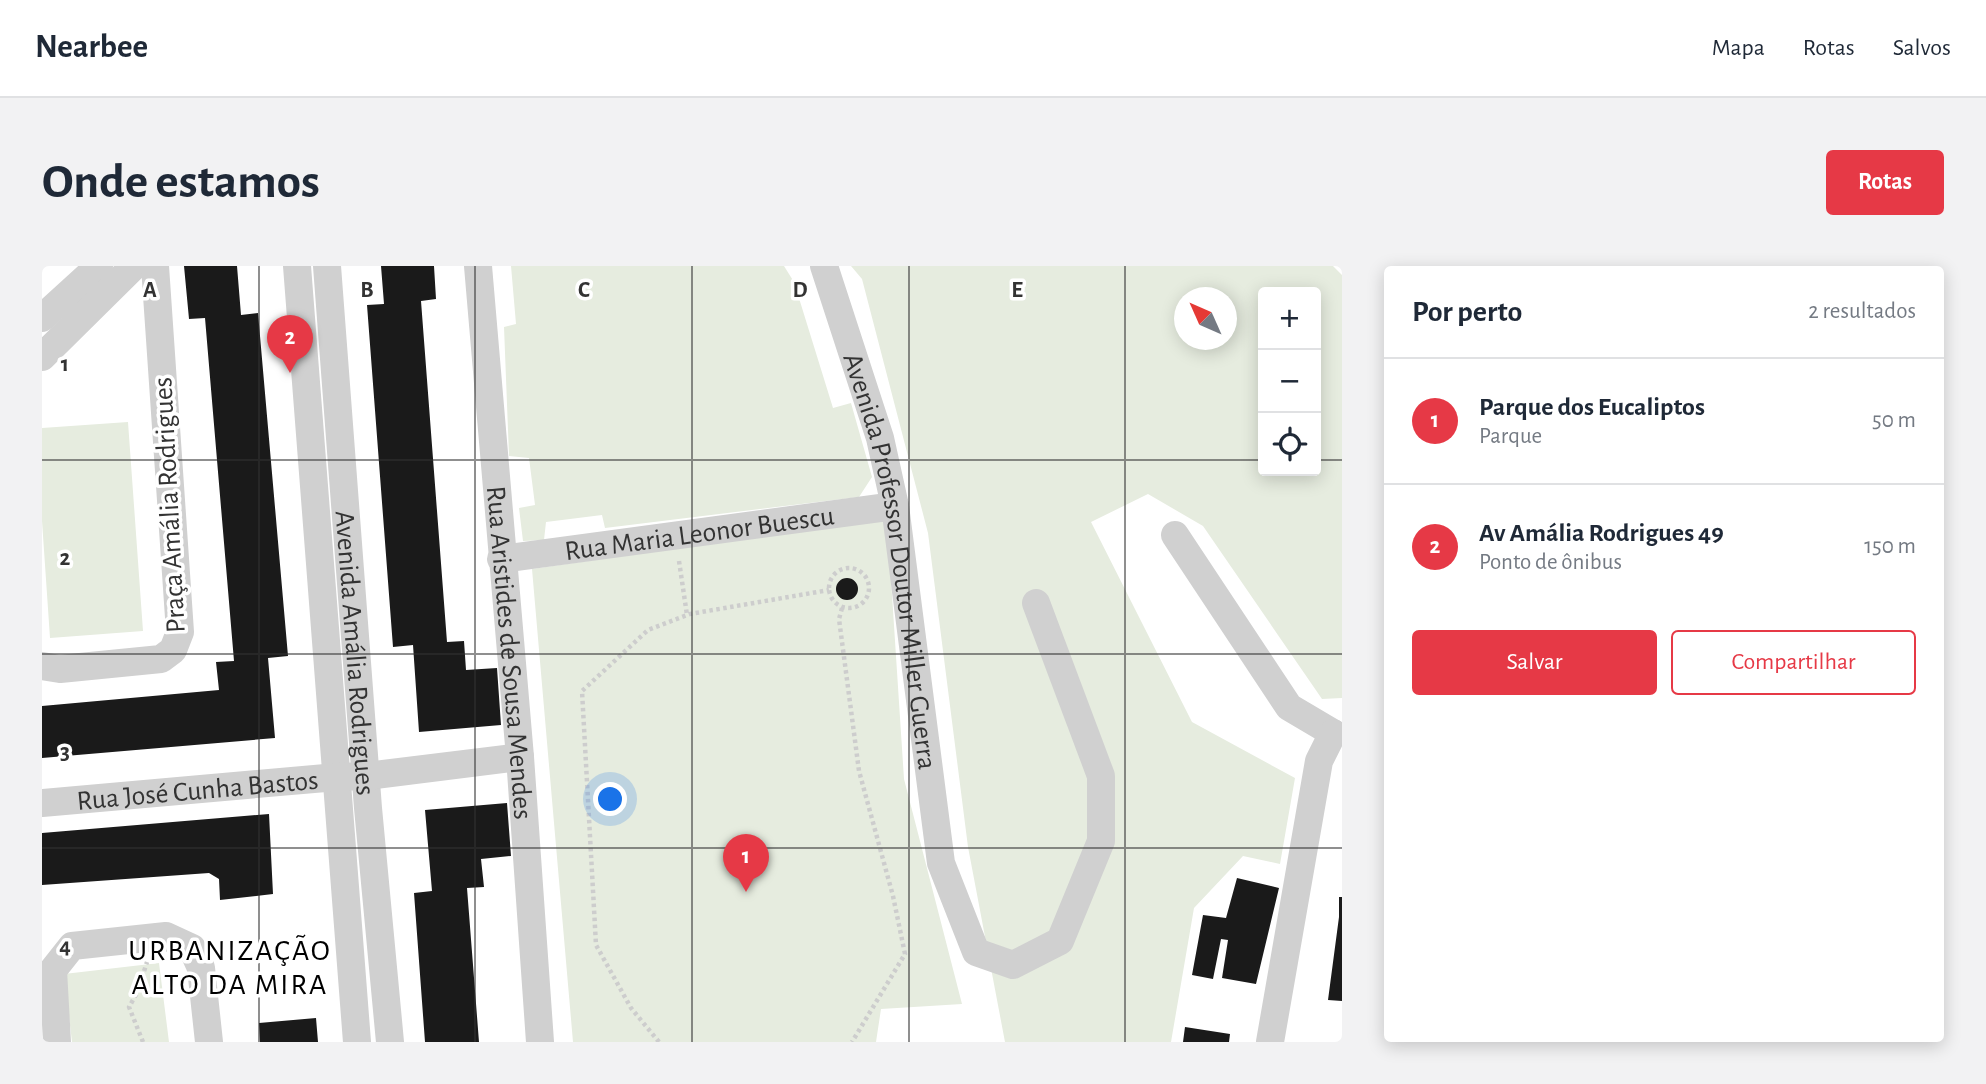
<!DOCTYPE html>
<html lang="pt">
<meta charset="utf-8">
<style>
body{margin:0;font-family:"Alegreya Sans",sans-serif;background:#f2f2f3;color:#1f2937}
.controls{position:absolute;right:21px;top:21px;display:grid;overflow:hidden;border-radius:7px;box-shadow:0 4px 18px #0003}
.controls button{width:63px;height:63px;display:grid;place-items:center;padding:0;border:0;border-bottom:2px solid #e0e1e3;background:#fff;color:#1f2937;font:35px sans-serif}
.compass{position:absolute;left:1132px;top:21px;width:63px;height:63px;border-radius:50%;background:#fff;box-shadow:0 4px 18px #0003;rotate:315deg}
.you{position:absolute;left:569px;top:534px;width:24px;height:24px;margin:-18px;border:5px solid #fff;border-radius:50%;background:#1a73e8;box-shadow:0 0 0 10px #1a73e833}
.badge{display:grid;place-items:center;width:46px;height:46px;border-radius:50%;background:#e63946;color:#fff;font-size:23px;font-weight:700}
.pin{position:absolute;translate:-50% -58px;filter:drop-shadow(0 2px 4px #0008)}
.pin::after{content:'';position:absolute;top:37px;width:24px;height:21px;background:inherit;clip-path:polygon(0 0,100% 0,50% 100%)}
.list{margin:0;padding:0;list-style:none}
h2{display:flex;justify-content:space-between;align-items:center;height:91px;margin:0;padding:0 28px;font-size:30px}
h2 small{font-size:23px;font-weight:400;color:#747a83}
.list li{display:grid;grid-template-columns:46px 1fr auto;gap:21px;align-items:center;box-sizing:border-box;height:126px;padding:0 28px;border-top:2px solid #e0e1e3}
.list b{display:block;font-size:26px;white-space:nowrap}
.list p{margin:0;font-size:23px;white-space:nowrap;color:#747a83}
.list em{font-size:23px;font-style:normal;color:#747a83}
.actions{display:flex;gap:14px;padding:21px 28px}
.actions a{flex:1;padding:16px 0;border:2px solid #e63946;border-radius:7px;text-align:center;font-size:24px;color:#e63946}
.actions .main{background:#e63946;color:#fff}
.icon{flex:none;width:38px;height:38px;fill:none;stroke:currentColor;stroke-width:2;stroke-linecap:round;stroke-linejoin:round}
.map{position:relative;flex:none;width:1300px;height:776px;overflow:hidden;border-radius:7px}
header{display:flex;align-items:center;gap:42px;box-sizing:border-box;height:98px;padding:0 35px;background:#fff;border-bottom:2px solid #e0e1e3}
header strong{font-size:33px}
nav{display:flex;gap:38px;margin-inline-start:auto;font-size:24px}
.intro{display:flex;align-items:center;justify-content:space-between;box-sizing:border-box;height:168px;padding:0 42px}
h1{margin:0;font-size:49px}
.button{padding:18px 32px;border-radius:7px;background:#e63946;color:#fff;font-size:24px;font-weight:700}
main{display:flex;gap:42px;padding:0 42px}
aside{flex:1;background:#fff;border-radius:7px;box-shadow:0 4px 18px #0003}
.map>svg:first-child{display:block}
.green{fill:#e6ecdf;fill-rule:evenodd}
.building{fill:#1a1a1a}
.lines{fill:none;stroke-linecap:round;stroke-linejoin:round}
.path{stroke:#cdcdcd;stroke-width:4.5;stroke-dasharray:3.5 3.5;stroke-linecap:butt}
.minor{stroke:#d0d0d0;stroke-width:28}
.grid{fill:none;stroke:#333;stroke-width:2;stroke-opacity:0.55}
.labels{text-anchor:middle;stroke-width:7;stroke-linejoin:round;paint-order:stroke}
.street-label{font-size:28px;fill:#333;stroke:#fff}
.neighbourhood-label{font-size:30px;letter-spacing:2px;fill:#000;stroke:#fff}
.grid-label{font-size:23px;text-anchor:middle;font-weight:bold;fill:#333;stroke:#fff;stroke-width:7;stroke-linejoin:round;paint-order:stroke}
</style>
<header>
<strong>Nearbee</strong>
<nav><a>Mapa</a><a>Rotas</a><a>Salvos</a></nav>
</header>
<div class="intro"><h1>Onde estamos</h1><a class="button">Rotas</a></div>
<main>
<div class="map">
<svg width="1300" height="776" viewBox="0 0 1300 776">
<rect width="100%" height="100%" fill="#fff"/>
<path class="green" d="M469,0H742L752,16L791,142L809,137L830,211L817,231L563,262L560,249L504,256L502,274L481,275L477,242L493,239L487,192L467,190L462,61L474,58Z
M809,0H1291L1300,9V432L1280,433L1161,260L1106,228L1049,256L1150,456L1253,512L1238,598L1201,590L1152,642L1129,776H963L926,581L886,267L820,13ZM1221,26H1274V205H1221ZM1142,32H1184V74H1142Z
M86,156L101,365L8,372L0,255V162Z
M845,252L862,513L920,738L839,743L834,776H531L490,303Z
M117,697L127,776H30L22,708Z"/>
<path class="building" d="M142,0H195L199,49L216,47L246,390L226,392L233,472L0,492V440L177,424L174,396L192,395L163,52L147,53Z
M339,0H392L394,33L379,35L405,376L422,375L424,404L455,402L459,459L377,466L371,379L351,381L325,39L342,38Z
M794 323a11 11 0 1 1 22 0a11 11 0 1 1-22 0Z
M465,537L469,590L439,593L442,621L425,622L437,776H383L372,627L390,625L383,544Z
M227,548L231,628L178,634L177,613L167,607L0,619V567Z
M1195,612L1237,622L1214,718L1180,712L1186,674L1179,673L1171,713L1150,709L1161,649L1184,652Z
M1297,631H1300V735L1286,734L1297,651Z
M274,752L276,776H218L217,757Z
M1143,761L1188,768L1187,776H1141Z"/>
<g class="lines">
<path class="path" d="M637,295L645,349
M787 322a20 20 0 1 1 40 0a20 20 0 1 1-40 0Z
M800,342L797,353L817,505L851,630L863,688L810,776
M101,776L87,741L95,727L105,696
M617,776L589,742L554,679L540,425L606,364L648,348L787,324"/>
<g class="minor">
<path d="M255,0L315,776"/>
<path id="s1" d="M285,0L326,542L348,776"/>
<path id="s2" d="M436,0L478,491L498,776"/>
<path id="s3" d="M782,0L838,172L853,240L899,597L934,686L971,699L1018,675L1059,575V510L994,337"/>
<path d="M0,52L57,0"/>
<path d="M0,91L92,0"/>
<path d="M1133,269L1247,441L1291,467"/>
<path id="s4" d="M459,293L853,240"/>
<path d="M0,400L18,403L119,393L131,384L138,366L113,0"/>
<path id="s5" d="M0,537L295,511L325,510L478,491"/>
<path d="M15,776L11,704L30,680L124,670L150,682L159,702L167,776"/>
<path d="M1228,776L1277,495L1291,467"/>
</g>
</g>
<path class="grid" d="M217,0V776M433,0V776M650,0V776M867,0V776M1083,0V776M0,194H1221M1274,194H1300M0,388H1300M0,582H1300"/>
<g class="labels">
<g class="street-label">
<text transform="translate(126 239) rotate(-93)" y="10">Praça Amália Rodrigues</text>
<text dy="10" stroke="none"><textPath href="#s4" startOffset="200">Rua Maria Leonor Buescu</textPath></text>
<text dy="10" stroke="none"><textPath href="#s3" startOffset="304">Avenida Professor Doutor Miller Guerra</textPath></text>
<text dy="10" stroke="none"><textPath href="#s1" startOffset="388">Avenida Amália Rodrigues</textPath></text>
<text dy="10" stroke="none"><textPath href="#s2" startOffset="388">Rua Aristides de Sousa Mendes</textPath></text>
<text dy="10" stroke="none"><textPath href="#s5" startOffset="156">Rua José Cunha Bastos</textPath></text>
</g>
<g class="neighbourhood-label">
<text x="188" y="694">URBANIZAÇÃO<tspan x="188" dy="34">ALTO DA MIRA</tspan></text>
</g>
</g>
<g class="grid-label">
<text x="108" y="31">A</text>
<text x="325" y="31">B</text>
<text x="542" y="31">C</text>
<text x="758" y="31">D</text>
<text x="975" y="31">E</text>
<text x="23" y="105">1</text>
<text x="23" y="299">2</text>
<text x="23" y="493">3</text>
<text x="23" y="687">4</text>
</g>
</svg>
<div class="controls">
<button>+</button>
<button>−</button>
<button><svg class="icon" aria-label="locate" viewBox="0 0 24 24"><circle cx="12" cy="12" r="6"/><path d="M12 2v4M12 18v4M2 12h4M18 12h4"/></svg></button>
</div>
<svg class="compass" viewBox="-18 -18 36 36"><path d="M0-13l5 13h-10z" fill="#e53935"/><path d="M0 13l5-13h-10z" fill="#747a83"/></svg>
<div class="you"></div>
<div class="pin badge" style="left:704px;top:626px">1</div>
<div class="pin badge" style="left:248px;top:107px">2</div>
</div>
<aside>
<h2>Por perto<small>2 resultados</small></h2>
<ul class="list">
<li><span class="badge">1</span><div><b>Parque dos Eucaliptos</b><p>Parque</p></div><em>50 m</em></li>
<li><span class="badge">2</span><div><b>Av Amália Rodrigues 49</b><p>Ponto de ônibus</p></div><em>150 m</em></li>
</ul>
<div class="actions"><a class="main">Salvar</a><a>Compartilhar</a></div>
</aside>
</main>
